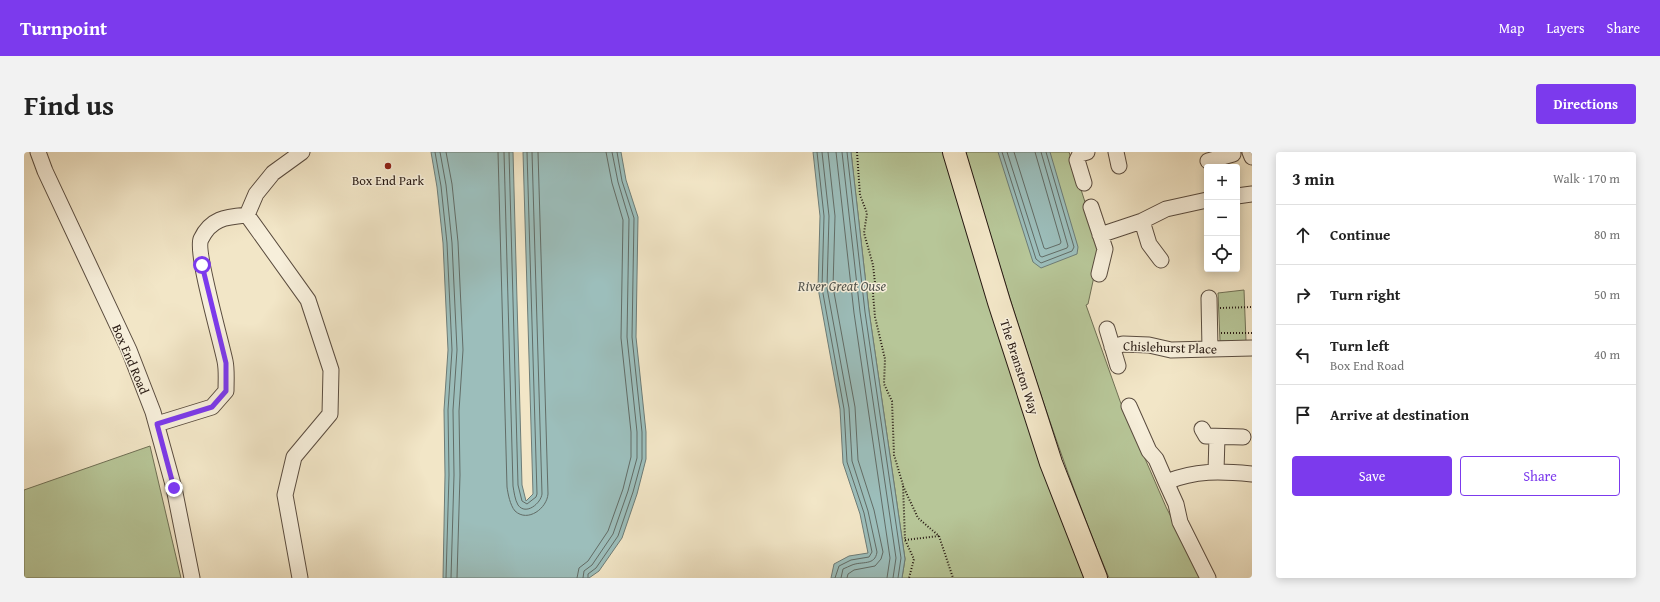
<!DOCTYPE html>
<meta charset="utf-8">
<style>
body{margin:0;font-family:"Gentium Book Plus",serif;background:#f2f2f2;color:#222}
.controls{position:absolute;right:12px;top:12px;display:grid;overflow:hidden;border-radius:4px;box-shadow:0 2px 10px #0003}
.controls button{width:36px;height:36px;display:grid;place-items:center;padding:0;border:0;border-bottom:1px solid #e0e0e0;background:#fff;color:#222;font:20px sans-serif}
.stop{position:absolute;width:12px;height:12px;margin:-9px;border:3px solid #7c3aed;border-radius:50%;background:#fff}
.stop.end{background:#7c3aed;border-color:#fff;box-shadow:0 1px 4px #0008}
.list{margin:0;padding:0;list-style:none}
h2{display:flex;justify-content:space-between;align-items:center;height:52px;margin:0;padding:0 16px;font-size:17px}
h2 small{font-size:13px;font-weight:400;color:#767676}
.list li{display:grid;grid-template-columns:26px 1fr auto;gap:12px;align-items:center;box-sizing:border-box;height:60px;padding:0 16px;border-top:1px solid #e0e0e0}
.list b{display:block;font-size:15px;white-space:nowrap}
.list p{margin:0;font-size:13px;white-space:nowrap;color:#767676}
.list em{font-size:13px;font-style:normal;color:#767676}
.actions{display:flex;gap:8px;padding:12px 16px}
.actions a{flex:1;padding:9px 0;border:1px solid #7c3aed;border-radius:4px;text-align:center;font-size:14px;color:#7c3aed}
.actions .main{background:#7c3aed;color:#fff}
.icon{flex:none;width:22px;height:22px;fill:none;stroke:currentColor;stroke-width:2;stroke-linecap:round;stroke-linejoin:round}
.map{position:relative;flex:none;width:1228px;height:426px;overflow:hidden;border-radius:4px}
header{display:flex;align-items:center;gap:24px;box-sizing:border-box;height:56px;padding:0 20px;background:#7c3aed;color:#fff}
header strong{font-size:19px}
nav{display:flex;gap:22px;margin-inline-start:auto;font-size:14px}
.intro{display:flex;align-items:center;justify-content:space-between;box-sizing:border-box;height:96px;padding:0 24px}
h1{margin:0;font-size:28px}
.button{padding:10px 18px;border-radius:4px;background:#7c3aed;color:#fff;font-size:14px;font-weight:700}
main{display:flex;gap:24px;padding:0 24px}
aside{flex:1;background:#fff;border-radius:4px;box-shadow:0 2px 10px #0003}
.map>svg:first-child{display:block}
.green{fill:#b7c698;stroke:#6f7055}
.water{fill:#9cbebb;stroke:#6d7c77}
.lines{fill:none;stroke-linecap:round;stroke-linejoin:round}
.shore{stroke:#626c66;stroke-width:1}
.minor-casing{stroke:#5a4c3f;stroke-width:17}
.highway-casing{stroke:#271912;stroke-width:24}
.path{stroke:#271912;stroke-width:2;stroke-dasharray:1 2;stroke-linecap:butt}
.minor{stroke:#f7efdb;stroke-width:15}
.highway{stroke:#f2e6c7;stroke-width:22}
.route{stroke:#7c3aed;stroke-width:5}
.poi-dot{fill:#8f2418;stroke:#f7efdb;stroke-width:1.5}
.labels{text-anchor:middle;stroke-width:3;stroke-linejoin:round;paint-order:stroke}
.poi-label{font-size:13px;fill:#271912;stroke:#f7efdb}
.street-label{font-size:13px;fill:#271912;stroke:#f7efdb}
.water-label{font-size:14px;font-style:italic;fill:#50534d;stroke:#f7efdb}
</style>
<header>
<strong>Turnpoint</strong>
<nav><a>Map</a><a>Layers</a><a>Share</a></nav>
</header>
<div class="intro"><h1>Find us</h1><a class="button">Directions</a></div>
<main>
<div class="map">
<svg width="1228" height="426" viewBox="0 0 1228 426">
<rect width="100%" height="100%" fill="#f2e6c7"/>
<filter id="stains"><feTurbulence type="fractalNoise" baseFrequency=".005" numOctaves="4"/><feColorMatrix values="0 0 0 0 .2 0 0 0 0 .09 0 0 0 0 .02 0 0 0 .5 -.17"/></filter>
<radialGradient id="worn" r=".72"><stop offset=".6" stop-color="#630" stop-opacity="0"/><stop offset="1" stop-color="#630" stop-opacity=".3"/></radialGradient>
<path class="green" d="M827,0H924L1066,426H878L881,407L845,159Z
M941,0H1045L1076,97L1064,152L1062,153L1096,249L1142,355L1178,426H1085C1027,288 985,143 941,0Z
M1220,138L1222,189H1196L1194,141Z
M126,294L157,426H0V338Z"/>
<path class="water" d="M407,0H489L498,333L502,349L509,342L499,0H597L602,28L614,65L612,185L622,280V307L613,342L598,386L575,419L565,426H419L421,323L420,258L424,198L419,91L413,35Z
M789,0H827L845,159L881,407L878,426H807L810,412L825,404L844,401L836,362L819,311L816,257L794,136L796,64Z
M974,0H1026L1054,95L1053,102L1017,116L1009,110Z"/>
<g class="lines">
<path class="shore" d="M411,0L417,34L423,91L428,198L424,258L425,323L422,426
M416,0L422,33L428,91L433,198L429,258L430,323L427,426
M422,0L428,32L434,90L439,198L435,259L436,323L433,426
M474,0L483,335C484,342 486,353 491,359C504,371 523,356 524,342L514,0
M480,0L489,334C490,340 491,348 494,353C502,364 517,351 518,342L508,0
M485,0L494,333L498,349L503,352L512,345L513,342L503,0
M793,0L800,64L798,136L820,257L823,310L840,361L848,400L845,405L827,408L815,414L811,426
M798,0L805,64L803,136L825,256L828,309L844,359L853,400C851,414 838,409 828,413C825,414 822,416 819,417L817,426
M804,0L811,64L809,135L831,255L834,308L850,358L859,400L857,407L851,414L830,418L824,422L823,426
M812,0L830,161L866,406L863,426
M818,0L836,160L872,406L869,426
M823,0L841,160L877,406L874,426
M978,0L1012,107L1017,111L1048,99L1050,95L1022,0
M983,0L1016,104L1018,105L1043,96L1044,94L1017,0
M990,0L1020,96L1022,97L1036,92L1037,90L1011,0
M553,426L555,416L564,409L584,379L599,337L607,305V280L597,186L599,68L588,31L582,0
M559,426L560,419L568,413L589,382L604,339L613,306V280L603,185L605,67L594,30L588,0
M564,426V422L572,416L594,384L609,340L618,307V280L608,185L610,66L598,29L593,0"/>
<g class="minor-casing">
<path id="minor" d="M14,0L21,19L105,198L129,260L150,336L168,426
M1092,0L1095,14
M1226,0L1228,5
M1184,9L1209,2
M1060,31L1053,8L1056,2L1063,0
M1213,44L1228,42
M1067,55L1081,97L1075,122
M223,63L284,148L307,218L306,262L270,305L261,343L276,426
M1118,69L1125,92L1137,108
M1076,83L1118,69L1142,57L1183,48
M1185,146L1186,197
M1083,177L1094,214
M1088,195L1099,192L1125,193L1147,198L1228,196
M1105,254L1125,299L1132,307L1142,330L1152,352L1156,370L1184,426
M133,272L188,255L202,239C202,229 203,218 201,209C197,189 171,99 177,87C187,66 202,65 223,63L232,42L249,21L278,0
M1178,277L1182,284L1219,285
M1192,319L1193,285
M1142,330C1172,318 1196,319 1228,322"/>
</g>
<g class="highway-casing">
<path id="highway" d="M930,0L975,150L1027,311L1072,426"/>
</g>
<path class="path" d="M833,0L836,43L843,61L840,81L849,113L851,131L849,142L851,165L861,207L860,232L868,249L870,303L879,333L881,388L890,407L885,426
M1196,156L1228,155
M1197,181H1228
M879,334L894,366L915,384L929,426
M881,388L915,384"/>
<use href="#minor" class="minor"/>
<use href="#highway" class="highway"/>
</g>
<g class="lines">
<path class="route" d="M150,336L133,272L188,255L202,239V211L178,113"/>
</g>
<circle class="poi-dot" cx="364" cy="14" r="4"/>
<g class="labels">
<g class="poi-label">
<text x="364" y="33">Box End Park</text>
</g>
<g class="street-label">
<text transform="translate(1146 195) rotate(2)" y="5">Chislehurst Place</text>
<text transform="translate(107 207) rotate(67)" y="5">Box End Road</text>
<text transform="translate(996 215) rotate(72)" y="5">The Branston Way</text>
</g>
<g class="water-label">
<text x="818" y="139">River Great Ouse</text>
</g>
</g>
<rect width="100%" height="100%" filter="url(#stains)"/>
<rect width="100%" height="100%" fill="url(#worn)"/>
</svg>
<div class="controls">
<button>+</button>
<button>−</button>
<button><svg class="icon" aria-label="locate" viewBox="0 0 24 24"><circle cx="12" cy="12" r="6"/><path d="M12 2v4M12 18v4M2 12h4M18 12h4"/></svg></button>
</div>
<div class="stop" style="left:178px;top:113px"></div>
<div class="stop end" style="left:150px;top:336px"></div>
</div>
<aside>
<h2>3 min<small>Walk · 170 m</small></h2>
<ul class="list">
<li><svg class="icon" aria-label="ahead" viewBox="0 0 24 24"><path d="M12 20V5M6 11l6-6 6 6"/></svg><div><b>Continue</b></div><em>80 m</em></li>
<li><svg class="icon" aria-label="right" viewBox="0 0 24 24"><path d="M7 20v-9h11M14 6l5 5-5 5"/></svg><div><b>Turn right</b></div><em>50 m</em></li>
<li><svg class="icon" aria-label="left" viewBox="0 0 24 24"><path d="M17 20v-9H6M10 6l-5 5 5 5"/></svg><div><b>Turn left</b><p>Box End Road</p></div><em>40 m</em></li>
<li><svg class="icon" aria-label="arrive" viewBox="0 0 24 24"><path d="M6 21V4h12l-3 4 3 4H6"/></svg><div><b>Arrive at destination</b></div></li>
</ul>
<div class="actions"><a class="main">Save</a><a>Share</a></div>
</aside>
</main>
